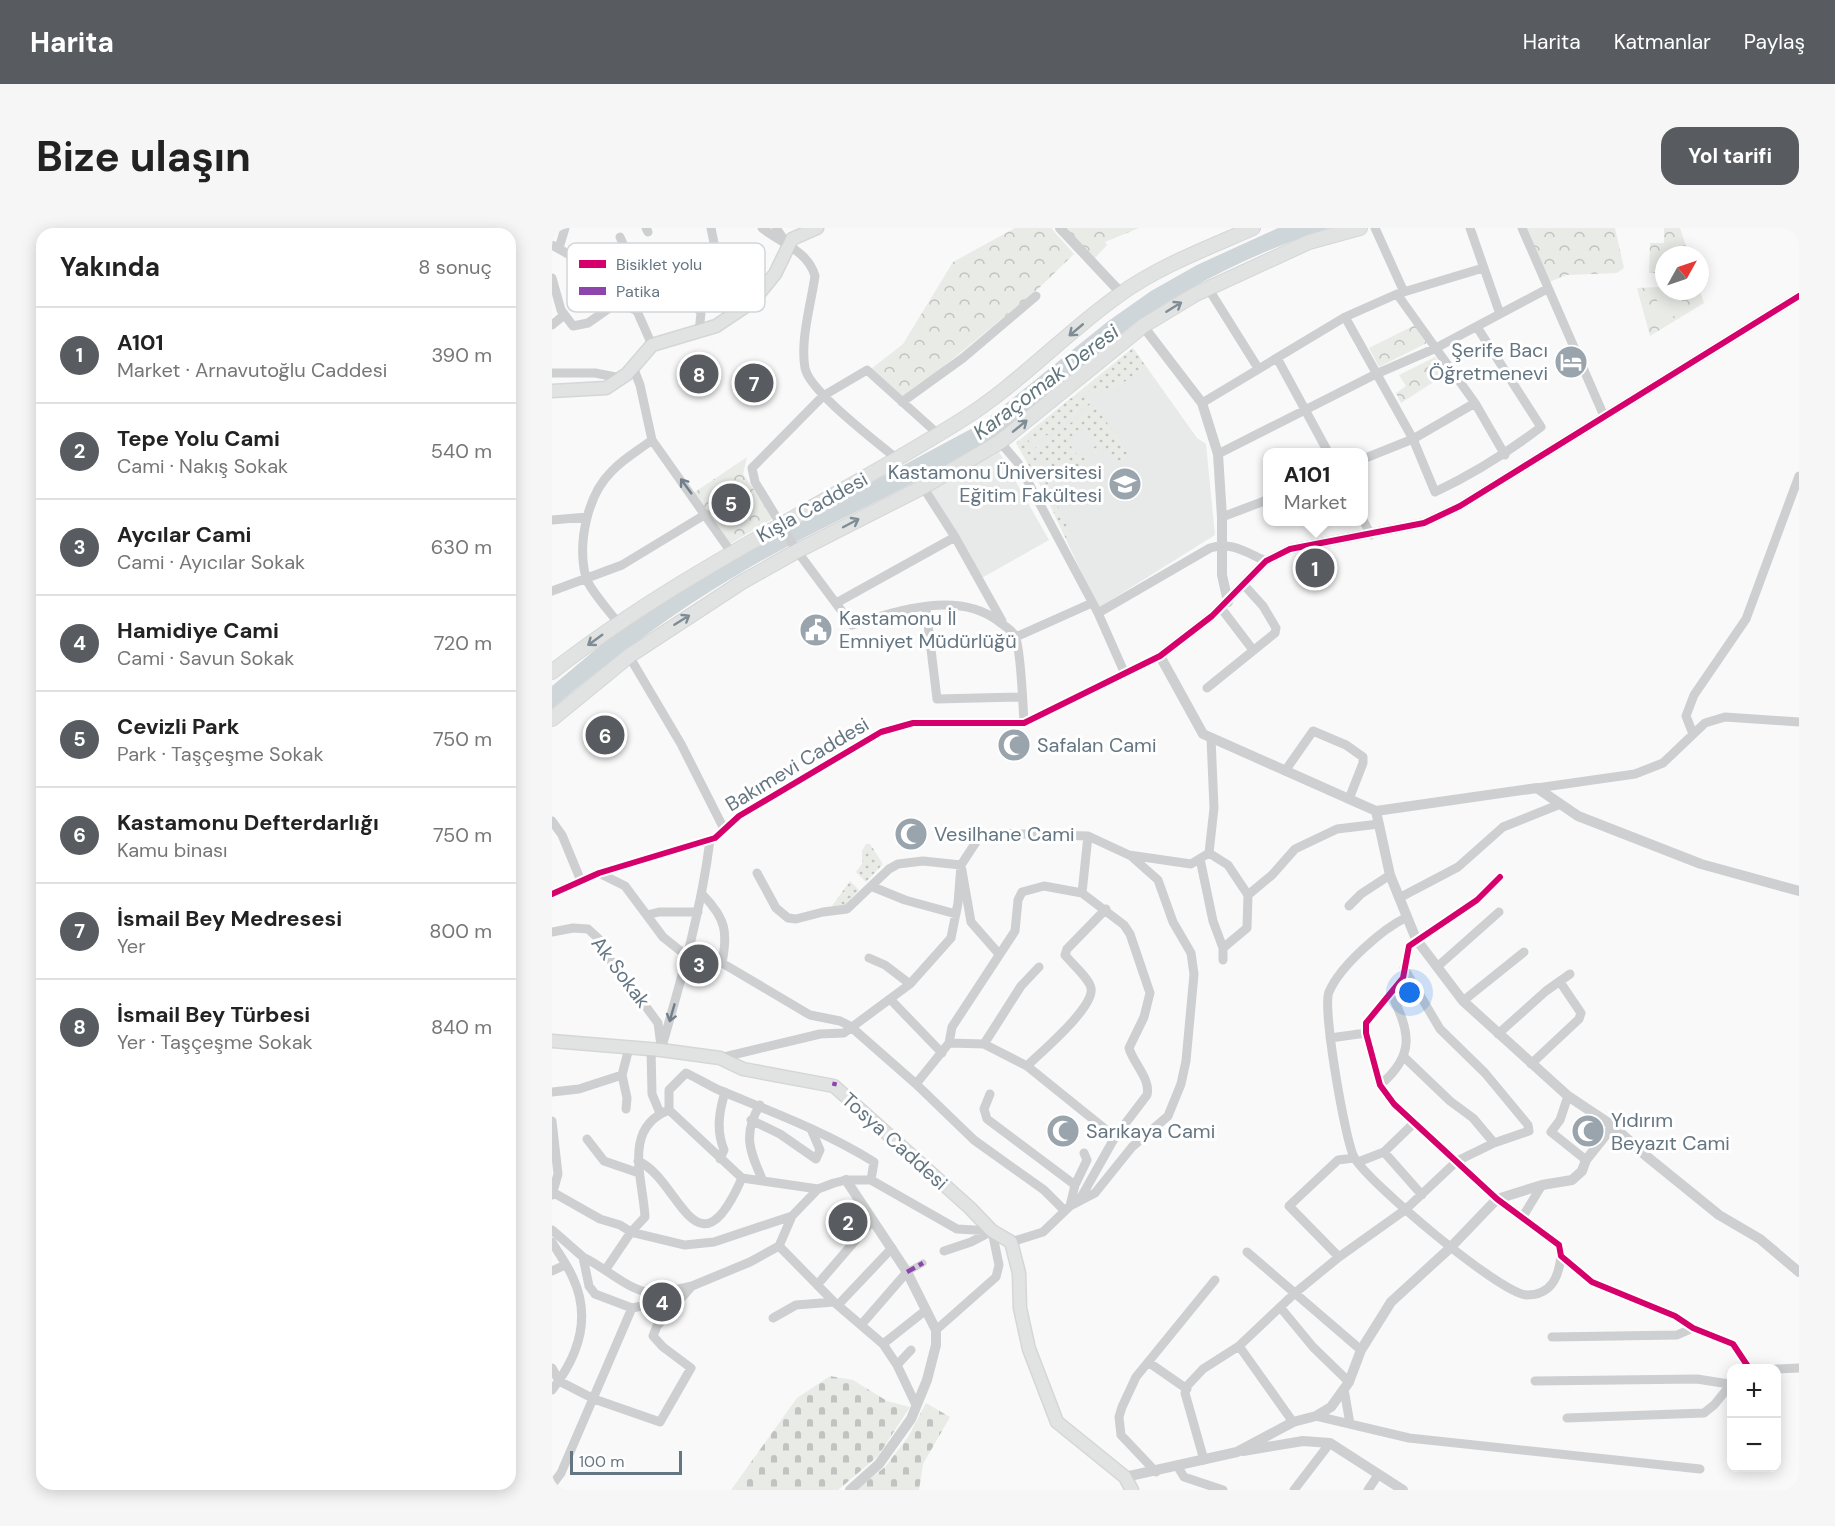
<!DOCTYPE html>
<html lang="tr">
<meta charset="utf-8">
<style>
body{margin:0;font-family:"DM Sans",sans-serif;background:#f6f6f6;color:#222}
.controls{position:absolute;right:18px;bottom:18px;display:grid;overflow:hidden;border-radius:12px;box-shadow:0 3px 15px #0003}
.controls button{width:54px;height:54px;display:grid;place-items:center;padding:0;border:0;border-bottom:2px solid #e0e0e0;background:#fff;color:#222;font:30px sans-serif}
.compass{position:absolute;left:1103px;top:18px;width:54px;height:54px;border-radius:50%;background:#fff;box-shadow:0 3px 15px #0003;rotate:50deg}
.scale{position:absolute;left:18px;bottom:15px;width:112px;box-sizing:border-box;padding-left:6px;border:3px solid #657683;border-top:0;font-size:16px;line-height:21px;white-space:nowrap;color:#657683;-webkit-text-stroke:4px #fff;paint-order:stroke}
.you{position:absolute;left:858px;top:765px;width:21px;height:21px;margin:-15px;border:4px solid #fff;border-radius:50%;background:#1a73e8;box-shadow:0 0 0 9px #1a73e833}
.badge{display:grid;place-items:center;width:39px;height:39px;border-radius:50%;background:#585c60;color:#fff;font-size:20px;font-weight:700}
.pin{position:absolute;translate:-50% -50%;border:3px solid #fff;box-shadow:0 2px 6px #0006}
.popup{position:absolute;left:711px;top:220px;width:105px;height:78px;box-sizing:border-box;display:grid;place-content:center;border-radius:12px;background:#fff;filter:drop-shadow(0 2px 4px #0005);font-size:20px;white-space:nowrap;color:#767676}
.popup b{font-size:22px;color:#222}
.popup::after{content:'';position:absolute;left:50%;top:100%;margin-left:-12px;border:12px solid transparent;border-top-color:#fff}
.list{margin:0;padding:0;list-style:none}
h2{display:flex;justify-content:space-between;align-items:center;height:78px;margin:0;padding:0 24px;font-size:26px}
h2 small{font-size:20px;font-weight:400;color:#767676}
.list li{display:grid;grid-template-columns:39px 1fr auto;gap:18px;align-items:center;box-sizing:border-box;height:96px;padding:0 24px;border-top:2px solid #e0e0e0}
.list b{display:block;font-size:22px;white-space:nowrap}
.list p{margin:0;font-size:20px;white-space:nowrap;color:#767676}
.list em{font-size:20px;font-style:normal;color:#767676}
.map{position:relative;flex:none;width:1247px;height:1262px;overflow:hidden;border-radius:18px}
header{display:flex;align-items:center;gap:36px;box-sizing:border-box;height:84px;padding:0 30px;background:#585c60;color:#fff}
header strong{font-size:28px}
nav{display:flex;gap:33px;margin-inline-start:auto;font-size:21px}
.intro{display:flex;align-items:center;justify-content:space-between;box-sizing:border-box;height:144px;padding:0 36px}
h1{margin:0;font-size:42px}
.button{padding:15px 27px;border-radius:18px;background:#585c60;color:#fff;font-size:21px;font-weight:700}
main{display:flex;gap:36px;padding:0 36px}
aside{flex:1;background:#fff;border-radius:18px;box-shadow:0 3px 15px #0003}
.map>svg:first-child{display:block}
.built{fill:#e8e9e9}
.grass{fill:url(#grass-dots)}
.cemetery{fill:url(#cemetery-stones)}
.park{fill:url(#park-crowns)}
.garden{fill:#e8ebe6}
.water{fill:#ced6d9}
.lines{fill:none;stroke-linecap:round;stroke-linejoin:round}
.secondary-casing{stroke:#d5d6d7;stroke-width:15}
.primary-casing{stroke:#d5d6d7;stroke-width:16}
.pedestrian{stroke:#cecfd0;stroke-width:7}
.minor{stroke:#cecfd0;stroke-width:9}
.tertiary{stroke:#cecfd0;stroke-width:10}
.secondary{stroke:#e1e2e2;stroke-width:12}
.primary{stroke:#e1e2e2;stroke-width:14}
.quiet{stroke:#8e44ad;stroke-width:4.5;stroke-dasharray:9 4.5;stroke-linecap:butt}
.cycleway-casing{stroke:#fff;stroke-width:10}
.cycleway{stroke:#d6006c;stroke-width:6}
.oneway{stroke:#7e8c96}
.oneway2{stroke:#707f8b}
.labels{text-anchor:middle;stroke-width:6;stroke-linejoin:round;paint-order:stroke}
.poi-label{font-size:20px;fill:#657683;stroke:#fff;text-anchor:start}
.street-label{font-size:20px;fill:#657683;stroke:#fff}
.water-label{font-size:21px;font-style:italic;fill:#60757c;stroke:#fff}
.key{fill:#fff;stroke:#d1d6da;stroke-width:1.5}
.key-label{font-size:16px;fill:#657683}
</style>
<header>
<strong>Harita</strong>
<nav><a>Harita</a><a>Katmanlar</a><a>Paylaş</a></nav>
</header>
<div class="intro"><h1>Bize ulaşın</h1><a class="button">Yol tarifi</a></div>
<main>
<aside>
<h2>Yakında<small>8 sonuç</small></h2>
<ul class="list">
<li><span class="badge">1</span><div><b>A101</b><p>Market · Arnavutoğlu Caddesi</p></div><em>390 m</em></li>
<li><span class="badge">2</span><div><b>Tepe Yolu Cami</b><p>Cami · Nakış Sokak</p></div><em>540 m</em></li>
<li><span class="badge">3</span><div><b>Aycılar Cami</b><p>Cami · Ayıcılar Sokak</p></div><em>630 m</em></li>
<li><span class="badge">4</span><div><b>Hamidiye Cami</b><p>Cami · Savun Sokak</p></div><em>720 m</em></li>
<li><span class="badge">5</span><div><b>Cevizli Park</b><p>Park · Taşçeşme Sokak</p></div><em>750 m</em></li>
<li><span class="badge">6</span><div><b>Kastamonu Defterdarlığı</b><p>Kamu binası</p></div><em>750 m</em></li>
<li><span class="badge">7</span><div><b>İsmail Bey Medresesi</b><p>Yer</p></div><em>800 m</em></li>
<li><span class="badge">8</span><div><b>İsmail Bey Türbesi</b><p>Yer · Taşçeşme Sokak</p></div><em>840 m</em></li>
</ul>
</aside>
<div class="map">
<svg width="1247" height="1262" viewBox="0 0 1247 1262">
<defs>
<pattern id="grass-dots" width="8" height="8" patternUnits="userSpaceOnUse" patternTransform="scale(1.5)"><rect width="8" height="8" fill="#e8ebe6"/><path d="M2 2h.1M6 6h.1" fill="none" stroke="#c0c3c0" stroke-width="1.8" stroke-linecap="round"/></pattern>
<pattern id="cemetery-stones" width="16" height="16" patternUnits="userSpaceOnUse" patternTransform="scale(1.5)"><rect width="16" height="16" fill="#e8ebe6"/><path d="M2 7V4a2 2 0 0 1 4 0v3zM10 15v-3a2 2 0 0 1 4 0v3z" fill="#c0c3c0"/></pattern>
<pattern id="park-crowns" width="20" height="18" patternUnits="userSpaceOnUse" patternTransform="scale(1.5)"><rect width="20" height="18" fill="#e8ebe6"/><path d="M2 6a3 3 0 1 1 6 0M12 15a3 3 0 1 1 6 0" fill="none" stroke="#c0c3c0"/></pattern>
</defs>
<rect width="100%" height="100%" fill="#f9f9f9"/>
<path class="built" d="M581,120L645,210L654,216L663,307L546,380L491,262L464,215Z
M447,224L497,312L428,351L378,262Z"/>
<path class="grass" d="M581,120L595,140L557,163L527,164Z
M538,169L540,175L481,217L477,204L519,170Z
M543,178L578,227L566,235L552,217L543,227L539,221L545,217L532,199L514,212L527,229L534,225L538,231L521,244L512,232L498,241L483,220Z
M474,207L518,305L515,313L491,262L464,215Z
M314,616H318L331,636L314,654L304,644L310,636V623Z
M298,653L307,662L290,680L280,678Z"/>
<path class="cemetery" d="M278,1148L301,1152L335,1173L358,1179L326,1228L286,1262H179L245,1170Z
M374,1175L398,1189L371,1236L367,1262H304L333,1239L356,1209Z"/>
<path class="park" d="M463,0H499L522,26L486,61L352,171L319,141L351,116L401,34Z
M516,0H587L553,14L555,17L543,30L528,18Z
M974,0H1063L1072,40L1065,45L1015,47L997,54Z
M1112,0H1128L1137,27H1112V63H1148L1152,75L1098,108L1085,60L1109,59V45H1097L1098,15H1112Z
M863,97L875,115L827,139L817,120Z
M883,129L894,146L849,175L844,165L854,158L847,147Z
M195,229L191,246L222,290L176,317L140,266Z"/>
<path class="garden" d="M1121,63H1124L1135,80L1104,99L1093,80Z"/>
<path class="water" d="M726,0H777C704,24 629,60 568,107C524,140 485,181 438,211C360,261 271,296 190,344C122,384 60,430 0,481V458L62,406L197,320L430,195L555,94L599,63L645,37Z"/>
<g class="lines">
<g class="secondary-casing">
<path id="secondary" d="M0,163L54,160L75,146L100,117L164,98L200,74L223,46L240,11L265,0
M0,813L109,822L168,830L191,841L282,858L418,980L440,1003L459,1014L467,1045L468,1080L477,1121L505,1194L573,1249L580,1262"/>
</g>
<g class="primary-casing">
<path id="primary" d="M0,444C126,345 272,278 408,193C466,157 512,106 567,67C607,38 656,20 701,0
M0,491L77,428L190,354L245,323L371,259L448,214L591,98L644,66L757,14L808,0"/>
</g>
<path class="pedestrian" d="M355,1044L371,1035"/>
<path class="minor" d="M94,0L96,4
M159,0L165,30L153,44L155,53L178,89
M210,0C229,15 256,23 263,48C259,76 248,112 253,140C257,163 325,214 345,231
M224,0L233,13
M823,0L852,64
M918,0L948,86
M970,0L1052,188
M68,9L80,36L104,48L109,55L134,64L149,85L147,104
M0,17L23,30L50,65L85,83L100,117
M7,20L13,0
M0,50L9,82L21,98L36,95L66,74
M656,60L706,140
M845,66L923,175L953,227
M793,89L861,211L883,264C921,246 955,225 989,199L925,99
M0,97L12,87
M725,130L776,224
M81,139L88,157L100,212L179,324
M0,145H43L69,150
M350,174L411,130L484,68
M650,175L793,89L845,66L931,40
M386,206L315,142L271,168L200,240L203,254L245,323L300,397C344,383 406,362 446,393C451,397 460,402 463,408C469,420 471,479 472,495
M448,214L466,235L546,385L573,446
M666,226L824,146L884,120L995,61
M811,231L861,211L923,175
M371,259L403,309L450,393
M670,289L715,272
M0,292L35,289
M811,292L819,307
M0,363L70,337L154,286
M286,374L403,309
M374,380L385,471L470,469
M669,380L701,422
M546,385L658,320C679,313 695,325 714,333
M66,395C58,384 38,362 34,350C25,316 35,267 60,243C71,231 87,222 100,212
M464,409L540,375
M77,428L129,516L172,601
M655,460L723,405L724,400L711,378L692,357
M1141,506L1134,488L1142,467L1194,391L1247,248
M733,543L761,503L794,517L811,529V535L797,571
M985,560L1083,546L1111,535L1153,495L1173,489L1247,494
M0,593L10,607L29,653
M657,625L676,637L696,667
M648,631L661,693L671,720V732
M47,645L73,658L111,709L136,729
M205,645L224,680L236,690L244,691L271,684L295,681L337,641L346,636L371,633L409,637L419,694L447,726
M948,649L925,672L857,718L851,750L814,795V805L828,857L842,876L945,971L1007,1017L1009,1028L1040,1054L1123,1088L1141,1100L1181,1116L1197,1140
M321,659L353,672L404,686
M530,665L536,608
M0,666L47,645L163,610L187,588L329,504L361,495H472L608,428
M151,667C174,691 176,704 170,735
M696,667L720,647L743,621L785,601L827,596
M847,670L906,639L951,599L1006,577
M797,678L809,666L838,647
M95,687L107,684H146
M855,689C830,701 788,738 777,764C770,779 793,912 802,929C815,954 950,1067 975,1067C1000,1067 1007,1048 1009,1028
M0,704L21,700L36,701L48,712L68,750L92,776L106,795L109,818
M671,720L695,700L696,667
M138,722L170,735L258,787L288,793L298,798L364,856L422,912L492,962L513,983
M317,730L333,737L358,756
M885,739L947,684
M338,771L390,825
M911,773L972,724
M946,806L994,763L1018,746
M778,810L814,805
M397,815L400,799L463,703L466,672L470,664L492,658L530,665L572,697L578,706L598,765L592,789L577,820C581,835 599,851 595,867L563,909
M432,816L469,758L487,739
M99,821L100,866L108,885
M109,822C129,752 149,684 158,612
M851,828L898,873L921,890L942,915
M168,830L268,806L292,805L358,756L399,710L406,675L409,637L426,611L441,605L536,608L577,627L639,636L657,625L662,580L659,510
M979,836L1027,791L1029,785L1008,754
M475,838C489,824 543,779 539,760C537,750 520,736 513,727L515,721L554,681
M364,856L397,815L432,816L475,838L563,909L527,973
M828,857C865,826 857,803 839,765
M0,864L27,861L70,847
M438,866L432,881L435,891L523,957
M1016,868L1008,892L999,904L1034,932
M208,877C190,906 198,924 211,953
M74,881L75,870L70,847L77,820
M117,882V862L134,845C145,850 156,857 167,862C220,884 274,904 322,934L319,952
M199,892L228,906L264,931L268,922L259,901
M0,893L6,946L0,967
M35,911L52,933L87,945
M832,924L870,967
M168,931L172,922C164,902 167,884 173,864
M806,934L832,924L862,895
M190,950L266,961
M2,965L48,991L68,997L79,1004L133,1017L162,1014L240,988L266,961L282,955L294,952H319L405,1001L440,1003
M518,978L523,957L535,932L532,925
M970,990L990,957
M0,1002L31,1029L37,1058L43,1066L80,1080L90,1078L113,1064L140,1058L198,1034L227,1018L240,988
M0,1014C7,1026 16,1038 21,1050C40,1091 25,1130 0,1162
M459,1014L491,1004L518,978L543,965L580,919L616,888L629,856L634,833L642,746L639,725L621,694L606,652L579,628
M227,1018L282,1074L331,1116L345,1137L364,1177
M392,1023L419,1014L440,1003
M695,1024L809,1122
M31,1029C58,1042 77,1065 107,1066
M787,1029L737,978L786,932L802,930
M54,1041L79,1004L93,989C91,951 70,900 117,882L190,950C144,1054 128,951 86,933
M0,1043L13,1037
M265,1057L321,992
M286,1077L340,1020
M728,1079L761,1119L797,1154
M221,1090L244,1077L282,1074
M309,1097L355,1044
M384,1102L444,1049L447,1037L440,1003
M1000,1109L1125,1107L1141,1100
M331,1116L374,1082
M687,1118L741,1194
M596,1134L635,1161
M345,1137L359,1122
M0,1140L7,1153L42,1171L108,1194L139,1140L111,1119L101,1108L105,1098L139,1059
M1224,1141L1247,1140
M983,1153L1145,1151L1177,1156
M792,1161L798,1196
M764,1188L857,1210L1148,1241
M1015,1190L1152,1185L1162,1177L1180,1155
M652,1232L633,1165L636,1157L651,1141L687,1118L743,1065L787,1029L853,982L905,933L942,915L977,903L976,897L933,845L888,801L852,740
M626,1239L632,1249L671,1262
M604,1244L569,1207L567,1189L570,1179L584,1149L663,1052
M0,1257L9,1245L80,1080
M742,1262L778,1215
M816,1262L826,1247"/>
<path class="tertiary" d="M508,0L569,65
M1247,68L908,278L872,295L738,321L714,333L660,388L608,428L651,506L824,583L985,560L1026,588L1149,636L1247,663
M591,98L650,175L666,226L670,289V347L676,374
M824,583L838,647L864,711L911,773L1016,868L1061,898L1093,927L1167,987L1208,1011L1247,1044
M294,952L355,1044L384,1102V1117L375,1152L359,1191L327,1236L298,1262
M691,1223L751,1213L778,1215L851,1262
M573,1249L685,1224L741,1194L764,1188L779,1179L797,1154L809,1122L839,1074L898,1020L945,971L990,957L1020,952L1030,943L1034,932L1061,898"/>
<use href="#secondary" class="secondary"/>
<use href="#primary" class="primary"/>
<path class="quiet" d="M282,858L283,854
M355,1044L371,1035"/>
<g class="cycleway-casing">
<path id="cycleway" d="M948,649L925,672L857,718L851,750L814,795V805L828,857L842,876L945,971L1007,1017L1009,1028L1040,1054L1123,1088L1141,1100L1181,1116L1197,1140
M0,666L47,645L163,610L187,588L329,504L361,495H472L608,428L660,388L714,333L738,321L872,295L908,278L1247,68"/>
</g>
<use href="#cycleway" class="cycleway"/>
</g>
<defs><path id="oneway-shaft" d="M-6 0H5M1.5-3L5.5 0L1.5 3" fill="none" stroke-width="1.6" stroke-linecap="round" stroke-linejoin="round" transform="scale(1.5)"/></defs>
<g class="oneway">
<use href="#oneway-shaft" transform="translate(622 79) rotate(-32)"/>
<use href="#oneway-shaft" transform="translate(524 102) rotate(140)"/>
<use href="#oneway-shaft" transform="translate(468 198) rotate(-39)"/>
<use href="#oneway-shaft" transform="translate(299 295) rotate(-28)"/>
<use href="#oneway-shaft" transform="translate(130 392) rotate(-32)"/>
<use href="#oneway-shaft" transform="translate(43 412) rotate(144)"/>
</g>
<g class="oneway2">
<use href="#oneway-shaft" transform="translate(134 258) rotate(-126)"/>
<use href="#oneway-shaft" transform="translate(120 785) rotate(106)"/>
</g>
<defs>
<g id="hotel-disc" transform="scale(1.725)"><circle r="9.5" fill="#99a4ac" stroke="#fff"/><path d="M-6-4.5h1.5V1H6V5H4.5V3h-9V5H-6ZM-4 0a1.8 1.8 0 1 1 3.6 0ZM.5 0V-2.5h3Q6-2.5 6 0Z" fill="#fff"/></g>
<g id="university-disc" transform="scale(1.725)"><circle r="9.5" fill="#99a4ac" stroke="#fff"/><path d="M0-5L7-2L0 1L-7-2ZM-4 1L0 2.5L4 1V4Q0 6-4 4Z" fill="#fff"/></g>
<g id="civic-disc" transform="scale(1.725)"><circle r="9.5" fill="#99a4ac" stroke="#fff"/><path d="M-.6-6.5H3V-4.5H.6V-3L4-1V1h2V6H-6V1h2V-1L-.6-3ZM-1.2 2.5V6h2.4V2.5Z" fill="#fff"/></g>
<g id="mosque-disc" transform="scale(1.725)"><circle r="9.5" fill="#99a4ac" stroke="#fff"/><path d="M3.5-4.9A6 6 0 1 0 3.5 4.9A5 5 0 1 1 3.5-4.9Z" fill="#fff"/></g>
</defs>
<g fill-rule="evenodd">
<use href="#hotel-disc" x="1019" y="134"/>
<use href="#university-disc" x="573" y="256"/>
<use href="#civic-disc" x="264" y="402"/>
<use href="#mosque-disc" x="462" y="517"/>
<use href="#mosque-disc" x="359" y="606"/>
<use href="#mosque-disc" x="511" y="903"/>
<use href="#mosque-disc" x="1036" y="903"/>
</g>
<g class="labels">
<g class="poi-label">
<text x="996" y="129" text-anchor="end">Şerife Bacı<tspan x="996" dy="23">Öğretmenevi</tspan></text>
<text x="550" y="251" text-anchor="end">Kastamonu Üniversitesi<tspan x="550" dy="23">Eğitim Fakültesi</tspan></text>
<text x="287" y="397">Kastamonu İl<tspan x="287" dy="23">Emniyet Müdürlüğü</tspan></text>
<text x="485" y="524">Safalan Cami</text>
<text x="382" y="613">Vesilhane Cami</text>
<text x="1059" y="899">Yıdırım<tspan x="1059" dy="23">Beyazıt Cami</tspan></text>
<text x="534" y="910">Sarıkaya Cami</text>
</g>
<g class="street-label">
<text transform="translate(260 279) rotate(-29)" y="7">Kışla Caddesi</text>
<text transform="translate(245 536) rotate(-31)" y="7">Bakımevi Caddesi</text>
<text transform="translate(69 744) rotate(53)" y="7">Ak Sokak</text>
<text transform="translate(343 913) rotate(42)" y="7">Tosya Caddesi</text>
</g>
<g class="water-label">
<text transform="translate(494 154) rotate(-37)" y="7">Karaçomak Deresi</text>
</g>
</g>
<rect x="15" y="15" width="198" height="69" rx="9" class="key"/>
<rect x="27" y="32" width="27" height="8" fill="#d6006c"/>
<rect x="27" y="59" width="27" height="8" fill="#8e44ad"/>
<g class="key-label">
<text x="64" y="42">Bisiklet yolu</text>
<text x="64" y="69">Patika</text>
</g>
</svg>
<div class="controls">
<button>+</button>
<button>−</button>
</div>
<svg class="compass" viewBox="-18 -18 36 36"><path d="M0-13l5 13h-10z" fill="#e53935"/><path d="M0 13l5-13h-10z" fill="#767676"/></svg>
<div class="scale">100 m</div>
<div class="you"></div>
<div class="pin badge" style="left:763px;top:340px">1</div>
<div class="popup"><b>A101</b>Market</div>
<div class="pin badge" style="left:296px;top:994px">2</div>
<div class="pin badge" style="left:147px;top:736px">3</div>
<div class="pin badge" style="left:110px;top:1074px">4</div>
<div class="pin badge" style="left:179px;top:275px">5</div>
<div class="pin badge" style="left:53px;top:507px">6</div>
<div class="pin badge" style="left:202px;top:155px">7</div>
<div class="pin badge" style="left:147px;top:146px">8</div>
</div>
</main>
